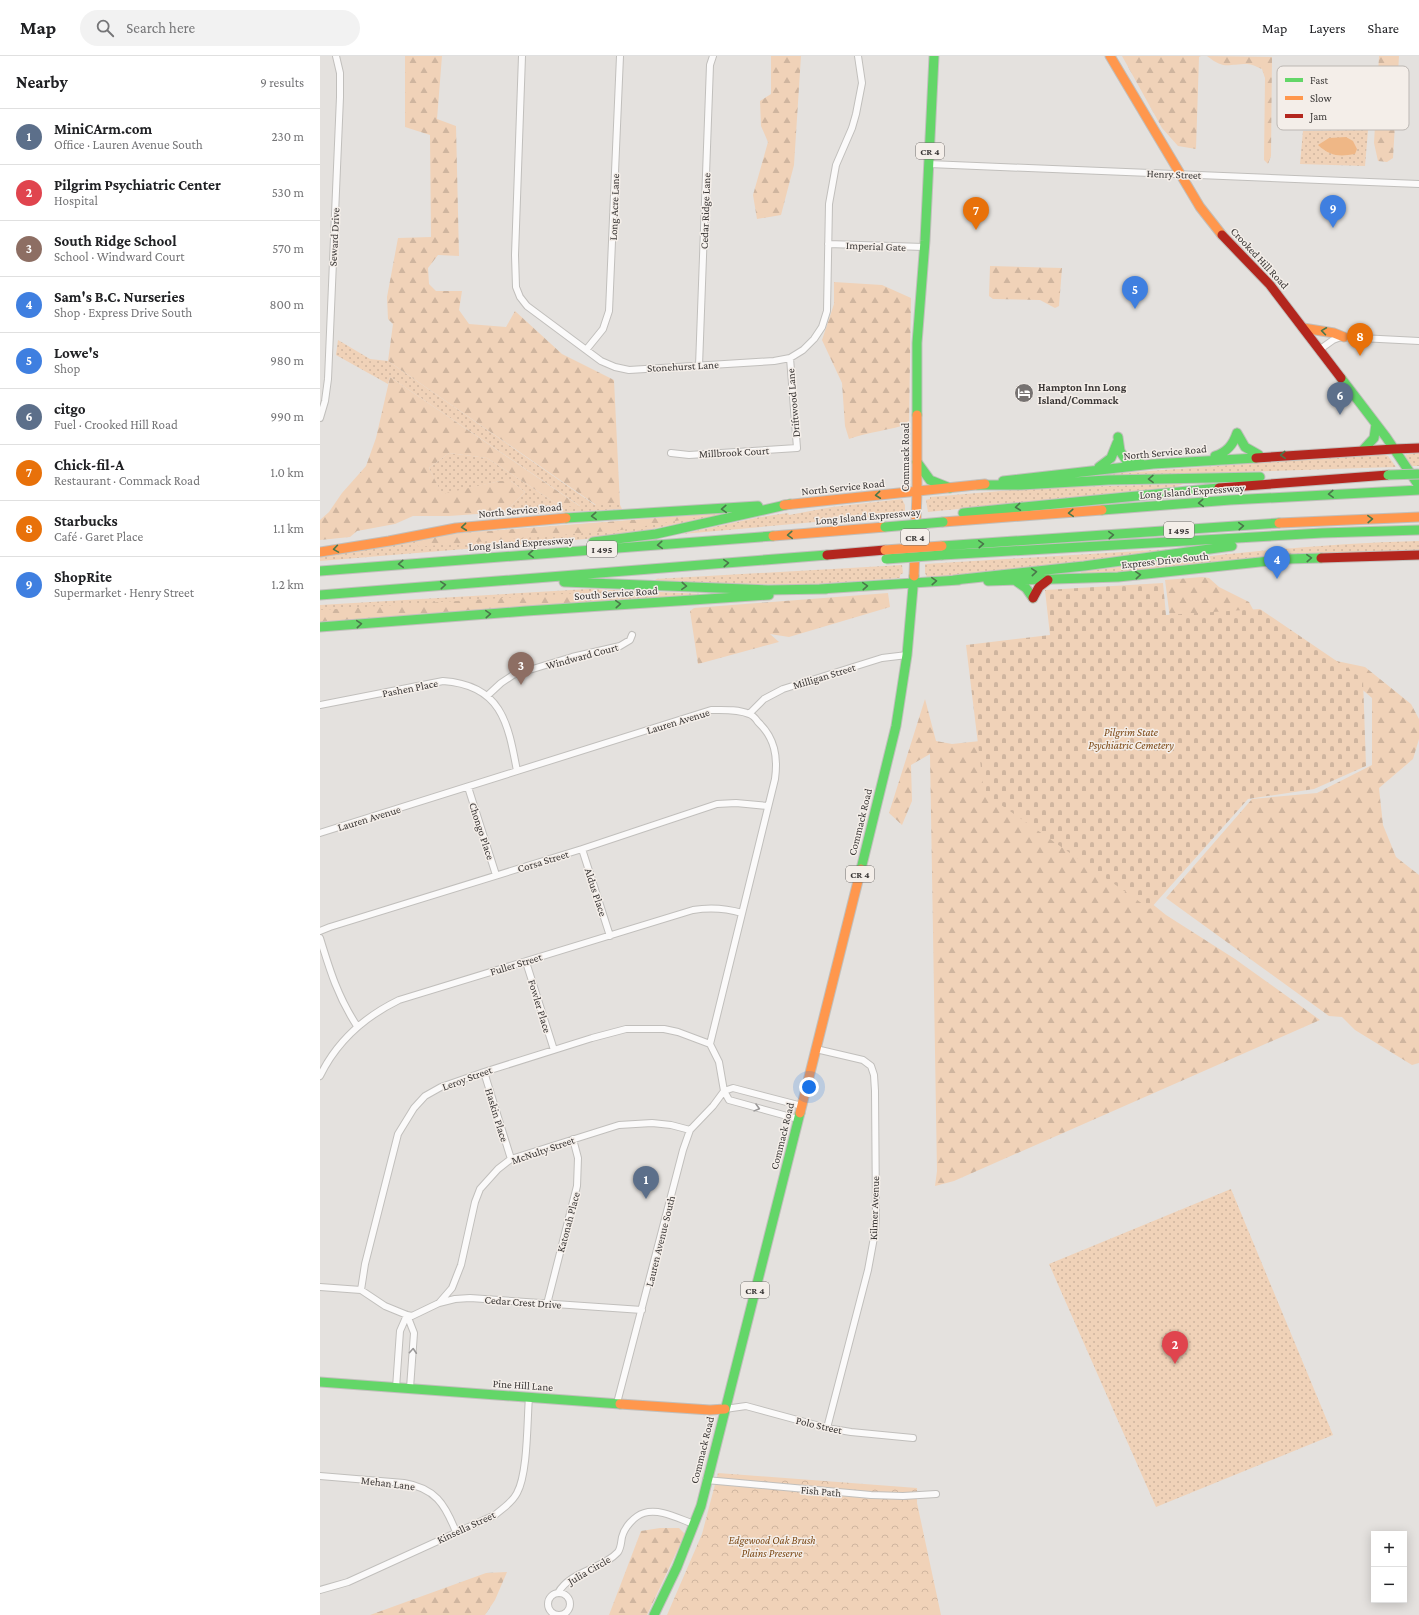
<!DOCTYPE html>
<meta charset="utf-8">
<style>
body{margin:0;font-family:"Crimson Pro",serif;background:#f2f2f2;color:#202124}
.controls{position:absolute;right:12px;bottom:12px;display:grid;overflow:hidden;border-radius:0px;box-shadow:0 2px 10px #0003}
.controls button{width:36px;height:36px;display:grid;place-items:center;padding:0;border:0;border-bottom:1px solid #e0e0e0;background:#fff;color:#202124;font:20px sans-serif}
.you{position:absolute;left:489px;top:1031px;width:14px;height:14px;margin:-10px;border:3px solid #fff;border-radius:50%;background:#1a73e8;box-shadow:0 0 0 6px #1a73e833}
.badge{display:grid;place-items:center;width:26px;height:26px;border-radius:50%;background:#1a73e8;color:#fff;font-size:13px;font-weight:700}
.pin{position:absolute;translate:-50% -33px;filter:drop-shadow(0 1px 2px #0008)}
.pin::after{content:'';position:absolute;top:21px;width:14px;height:12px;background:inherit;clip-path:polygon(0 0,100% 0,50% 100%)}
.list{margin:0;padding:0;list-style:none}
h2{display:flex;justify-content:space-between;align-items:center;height:52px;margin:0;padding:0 16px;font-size:17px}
h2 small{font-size:13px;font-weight:400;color:#757577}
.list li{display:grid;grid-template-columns:26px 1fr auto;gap:12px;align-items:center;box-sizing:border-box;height:56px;padding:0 16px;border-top:1px solid #e0e0e0}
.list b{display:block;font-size:15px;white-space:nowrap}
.list p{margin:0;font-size:13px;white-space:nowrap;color:#757577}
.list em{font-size:13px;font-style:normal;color:#757577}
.icon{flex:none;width:22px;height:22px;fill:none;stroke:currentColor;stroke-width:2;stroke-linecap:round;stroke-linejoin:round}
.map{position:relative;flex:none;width:1099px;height:1559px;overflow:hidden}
header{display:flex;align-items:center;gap:24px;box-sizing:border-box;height:56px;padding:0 20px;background:#fff;border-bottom:1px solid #e0e0e0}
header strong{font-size:19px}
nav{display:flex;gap:22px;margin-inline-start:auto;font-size:14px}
.search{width:280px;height:36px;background:#f2f2f2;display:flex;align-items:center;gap:10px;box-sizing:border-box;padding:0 14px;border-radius:22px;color:#757577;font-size:15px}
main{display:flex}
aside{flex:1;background:#fff}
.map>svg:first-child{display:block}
.grass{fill:url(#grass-dots)}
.forest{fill:url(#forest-firs)}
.cemetery{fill:url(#cemetery-stones)}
.park{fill:url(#park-crowns)}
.water{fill:#efb786}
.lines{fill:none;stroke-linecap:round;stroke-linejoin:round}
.street-casing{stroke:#c1bfbc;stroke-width:8}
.fast-casing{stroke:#c1bfbc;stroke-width:11}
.slow-casing{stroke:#c1bfbc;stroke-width:11}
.jam-casing{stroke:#c1bfbc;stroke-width:11}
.street{stroke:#fbfafa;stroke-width:6}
.fast{stroke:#63d668;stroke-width:9}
.slow{stroke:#ff974d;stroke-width:9}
.jam{stroke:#b3261e;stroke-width:9}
.fast-bridge-casing{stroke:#c1bfbc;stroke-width:11;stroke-linecap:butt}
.slow-bridge-casing{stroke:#c1bfbc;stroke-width:11;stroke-linecap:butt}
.fast-bridge{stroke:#63d668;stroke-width:9}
.slow-bridge{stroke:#ff974d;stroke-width:9}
.oneway{stroke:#4a774a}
.oneway2{stroke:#9a9898}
.labels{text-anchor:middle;stroke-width:3;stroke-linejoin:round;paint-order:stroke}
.shield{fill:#f4eee9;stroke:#726e6c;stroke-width:1}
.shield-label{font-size:10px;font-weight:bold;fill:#3a3736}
.street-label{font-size:11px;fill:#3a3736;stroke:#f4eee9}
.poi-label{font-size:11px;font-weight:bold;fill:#3a3736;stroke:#f4eee9;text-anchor:start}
.park-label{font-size:11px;font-style:italic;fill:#7b4815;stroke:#f4eee9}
.key{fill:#f4eee9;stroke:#bcb7b3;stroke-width:1}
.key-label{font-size:11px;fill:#3a3736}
</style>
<header>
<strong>Map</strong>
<div class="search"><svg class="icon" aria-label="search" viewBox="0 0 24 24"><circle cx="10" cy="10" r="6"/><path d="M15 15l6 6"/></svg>Search here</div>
<nav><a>Map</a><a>Layers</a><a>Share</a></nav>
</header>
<main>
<aside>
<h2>Nearby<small>9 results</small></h2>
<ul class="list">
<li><span class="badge" style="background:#5c6f8a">1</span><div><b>MiniCArm.com</b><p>Office · Lauren Avenue South</p></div><em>230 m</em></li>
<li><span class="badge" style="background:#e0444e">2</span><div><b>Pilgrim Psychiatric Center</b><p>Hospital</p></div><em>530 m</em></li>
<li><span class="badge" style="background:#8d6e63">3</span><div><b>South Ridge School</b><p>School · Windward Court</p></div><em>570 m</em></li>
<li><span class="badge" style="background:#3f7fe0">4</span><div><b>Sam's B.C. Nurseries</b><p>Shop · Express Drive South</p></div><em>800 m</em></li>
<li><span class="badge" style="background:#3f7fe0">5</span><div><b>Lowe's</b><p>Shop</p></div><em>980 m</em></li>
<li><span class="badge" style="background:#5c6f8a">6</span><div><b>citgo</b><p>Fuel · Crooked Hill Road</p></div><em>990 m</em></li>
<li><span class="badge" style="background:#e8710a">7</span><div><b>Chick-fil-A</b><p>Restaurant · Commack Road</p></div><em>1.0 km</em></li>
<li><span class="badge" style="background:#e8710a">8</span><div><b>Starbucks</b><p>Café · Garet Place</p></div><em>1.1 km</em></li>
<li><span class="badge" style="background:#3f7fe0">9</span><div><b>ShopRite</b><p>Supermarket · Henry Street</p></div><em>1.2 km</em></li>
</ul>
</aside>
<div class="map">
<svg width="1099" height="1559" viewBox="0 0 1099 1559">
<defs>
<pattern id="grass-dots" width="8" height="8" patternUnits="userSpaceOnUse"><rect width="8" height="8" fill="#f0d2b8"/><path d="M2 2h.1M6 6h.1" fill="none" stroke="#cfb59f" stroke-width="1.8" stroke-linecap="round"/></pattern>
<pattern id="forest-firs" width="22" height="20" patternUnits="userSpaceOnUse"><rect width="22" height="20" fill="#f0d2b8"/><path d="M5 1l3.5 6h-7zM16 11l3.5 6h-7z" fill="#cfb59f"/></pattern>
<pattern id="cemetery-stones" width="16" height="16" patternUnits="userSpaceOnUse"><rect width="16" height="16" fill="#f0d2b8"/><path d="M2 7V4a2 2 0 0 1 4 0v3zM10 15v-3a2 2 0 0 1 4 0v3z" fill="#cfb59f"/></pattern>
<pattern id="park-crowns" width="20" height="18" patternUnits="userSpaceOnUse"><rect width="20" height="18" fill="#f0d2b8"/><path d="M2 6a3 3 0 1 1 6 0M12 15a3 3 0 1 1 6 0" fill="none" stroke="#cfb59f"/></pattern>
</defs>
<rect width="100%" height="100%" fill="#e4e1de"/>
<path class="grass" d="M1048,74L1045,110L980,108L983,75Z
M18,284L50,303L68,305L275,449H300L302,453L190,459L185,456L205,436L191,425H180L122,439L109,412L129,397L167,402L240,450H260L70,321L68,328L16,299Z
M1099,396V410H1091L1085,399Z
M1062,398L1068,400L1076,411L790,420L789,418Z
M863,428L855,431L608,456L606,444L610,443V441L717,432Z
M582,443L585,449V458L362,478L440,461L468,457L469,459L512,451Z
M405,457L403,459L290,481L0,505V500L33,496L131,478Z
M1099,485V496L1006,497L775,520L761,518V516C873,501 985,488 1099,485Z
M852,493L687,516L607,521L605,517V508Z
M582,509L583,517L580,519V522L483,529L340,526L335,523Z
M268,533L386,538L0,567V549Z
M911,1133L1013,1379L836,1451L729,1208Z"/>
<path class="forest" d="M85,0H122L117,63L136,70L139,200L118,199L108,212L109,228L116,235H142L139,254L149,268L186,271L195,255L242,298L294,324L300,449H276L68,305L73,268L68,263L67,241L78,182L111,181L110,79L85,71Z
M451,0H481L474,109L461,159L437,163L433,139L448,86L441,70L440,45L451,38Z
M802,0H881L879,1L876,93L858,90L842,72Z
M887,0L952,1L951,100L948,108L944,104L945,22L942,13C937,11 932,8 927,8C907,8 905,14 887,0Z
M1059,0H1079L1073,102L1067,106L1058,105L1054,87Z
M670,210L742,212L739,250L735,252L720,244L673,243L669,240Z
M514,226L562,229L591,242L589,368C569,374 549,376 529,383L525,370L522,327L502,284L514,248Z
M70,321L261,451L240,450L167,402L129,397L109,412L122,438L180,425H191L205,436L185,456L129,460H93L75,468L37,475L30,481L0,484V464L9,456L22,437L46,410L56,382Z
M404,457L301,474L96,491L103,483L131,478Z
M882,521L889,522L899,531L929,546L936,559L850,562L845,524Z
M289,535L346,539L0,567V554Z
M568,537L570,551L469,581L450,578L459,586L378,608L370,555L374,552Z
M1007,603L1045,611L1091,648L1099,663V683L1093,703L1059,732L1063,769L1076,801L1099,819V1007L1092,1009L1035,974L1022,961L1009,960L846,842L932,743L997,737L1052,709V642Z
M605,643L616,685L632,688L699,681L774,801L846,859L915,903L1000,964L634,1125L615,1130L617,1115L610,698L591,709L592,745L582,769L569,757Z
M340,1472H359L365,1478L327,1559H289L321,1475Z
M187,1516L175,1544L165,1559H50L166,1517Z"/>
<path class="cemetery" d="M843,527L846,559L940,553L1043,623L1046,710L994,733L928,743L830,853L664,737L646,589L730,579L725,534Z"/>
<path class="park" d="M398,1417L597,1432V1447L621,1559H347L382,1478Z"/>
<path class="water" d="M1026,81L1033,85L1037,93L1035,98C1019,101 1010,100 998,89L1009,82Z"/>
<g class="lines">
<g class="street-casing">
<path id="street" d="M202,0L195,199L196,231L200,241L207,250L281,305L295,311L309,314L454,305L470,302L483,294L494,283L502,271L507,255L509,148L516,109L532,72L536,58L542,27L538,0
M609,108L1099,128
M508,188L604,191
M266,294L283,273L289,255L300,0
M999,294L1013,284L1021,281L1099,285
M379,310L390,9L393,0
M0,362L5,345L8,323L20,41V17L16,0
M351,397L369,399L477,392L470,302
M168,639L181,627L193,619L252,601L300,590L310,584L312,579
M0,649L123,625C181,629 188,666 197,715
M429,658L444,643L463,633L562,602L587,599
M148,731L176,819
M0,777L391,654C403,654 418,653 429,658C432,659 436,663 438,666C455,682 458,701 455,723L390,988L399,1006L404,1035L409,1044L478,1063
M262,793L290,880
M0,875L10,871L262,793L397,748L416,747L448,750
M0,882C10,915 18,941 37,970
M206,906L234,994
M496,993L543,1004L551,1010L554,1019L555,1035L556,1158L555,1176L548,1214L507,1372
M164,1016L191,1103
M0,1020C17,985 44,961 79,944L373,854C391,851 405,852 422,857
M404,1035L413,1032L482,1050
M0,1231L41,1234L65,1250L87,1259L92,1260L119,1247L135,1243L150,1242L322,1254
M41,1234L45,1208L78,1078L94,1052L105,1040L121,1031L164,1016L272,982L306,973H344L358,976L390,988
M119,1247L132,1232L141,1209L155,1146L160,1133L178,1113L191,1103L299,1069L332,1067L351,1069L370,1074
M227,1248L257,1130L258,1102L253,1083
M87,1259L94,1277L90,1332
M76,1332L80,1275L87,1259
M297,1347L363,1094L370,1074L393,1050L404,1035
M405,1353L426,1350L507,1372L531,1376L593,1382
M0,1420L84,1427C115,1432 125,1448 136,1476
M386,1424L551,1439L583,1440L616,1438
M0,1534L28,1526L175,1459C183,1452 192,1447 197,1437C208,1417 207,1365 209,1341
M238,1537C250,1515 283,1513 298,1496C301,1492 301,1486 302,1481C304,1472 314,1460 324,1457C340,1452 359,1463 374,1468
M228 1548a11 11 0 1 1 22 0a11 11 0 1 1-22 0Z"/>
</g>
<g class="fast-casing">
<path id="fast" d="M1021,322L1066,381L1099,430
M597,359V287L605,185L614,0
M917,377L925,391L939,399
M798,381L800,395L806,404L820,406
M1043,394L1054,382L1056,368
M895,400C907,396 913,389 917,377
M597,406L610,424L630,432
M779,411L791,402L797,387
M683,425L833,408L936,402
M658,429H701L788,424L940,421
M782,454L910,444L1099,434
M643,457L899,432
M246,462L438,450
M273,486L336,478L470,448
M622,490L959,467
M622,499L1002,477L1099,474
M0,515L453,480
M634,524L764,510L912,490
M668,525L798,521L968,503L1001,502
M696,525L706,532L713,542
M244,526L448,534L506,533
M500,533L639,524
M0,539L507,499
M0,571L206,555L449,539
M541,813L576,670L587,599L594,520
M0,1326L300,1348
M334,1559L357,1511L381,1450L480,1057"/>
</g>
<g class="slow-casing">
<path id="slow" d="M790,0L880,151L902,179
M983,272L1014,277L1024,281
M464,449L665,428
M623,466L782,454
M959,467L1099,461
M453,480L565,471
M0,496L69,485L136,472L246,462
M594,520L597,436V359
M480,1057L541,813
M300,1348L390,1354L405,1353"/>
</g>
<g class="jam-casing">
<path id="jam" d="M902,179L950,229L1021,322
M1074,393L1099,392
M936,402L1074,393
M899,432L1068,419
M507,499L565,494
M1001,502L1099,499
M713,542L719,531L728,524"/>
</g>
<use href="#street" class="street"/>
<use href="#fast" class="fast"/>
<use href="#slow" class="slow"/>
<use href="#jam" class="jam"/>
<g class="fast-bridge-casing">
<path id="fast-bridge" d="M1068,419L1099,418
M565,471L623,466
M566,503L622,499"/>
</g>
<g class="slow-bridge-casing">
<path id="slow-bridge" d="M565,494L622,490"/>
</g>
<use href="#fast-bridge" class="fast-bridge"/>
<use href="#slow-bridge" class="slow-bridge"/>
</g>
<defs><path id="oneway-chevron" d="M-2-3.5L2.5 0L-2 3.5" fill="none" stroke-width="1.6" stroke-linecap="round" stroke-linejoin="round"/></defs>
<g class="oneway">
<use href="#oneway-chevron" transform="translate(1004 275) rotate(-172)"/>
<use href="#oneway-chevron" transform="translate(963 399) rotate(177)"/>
<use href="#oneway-chevron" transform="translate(831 423) rotate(179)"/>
<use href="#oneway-chevron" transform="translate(1011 438) rotate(177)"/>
<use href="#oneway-chevron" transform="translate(558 439) rotate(174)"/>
<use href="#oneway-chevron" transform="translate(881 447) rotate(176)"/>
<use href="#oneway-chevron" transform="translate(698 451) rotate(174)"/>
<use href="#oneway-chevron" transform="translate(404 453) rotate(177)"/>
<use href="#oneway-chevron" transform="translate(751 457) rotate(176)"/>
<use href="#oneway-chevron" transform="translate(274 460) rotate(177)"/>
<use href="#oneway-chevron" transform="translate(1050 463) rotate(-2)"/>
<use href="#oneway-chevron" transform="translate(921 470) rotate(-4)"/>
<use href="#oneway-chevron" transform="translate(144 471) rotate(174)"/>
<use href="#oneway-chevron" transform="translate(470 479) rotate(176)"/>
<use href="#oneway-chevron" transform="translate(791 479) rotate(-4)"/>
<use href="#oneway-chevron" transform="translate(661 488) rotate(-4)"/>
<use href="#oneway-chevron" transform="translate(340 489) rotate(176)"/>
<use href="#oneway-chevron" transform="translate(16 493) rotate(171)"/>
<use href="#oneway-chevron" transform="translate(211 498) rotate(176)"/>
<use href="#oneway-chevron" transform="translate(989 502) rotate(-3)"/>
<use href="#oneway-chevron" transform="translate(406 507) rotate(-4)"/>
<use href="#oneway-chevron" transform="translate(81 508) rotate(176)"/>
<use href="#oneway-chevron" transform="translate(714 516) rotate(-5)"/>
<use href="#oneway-chevron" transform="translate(818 519) rotate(-5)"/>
<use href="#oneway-chevron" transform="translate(614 525) rotate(-3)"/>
<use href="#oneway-chevron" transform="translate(123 529) rotate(-5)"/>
<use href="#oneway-chevron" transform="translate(364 530) rotate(3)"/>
<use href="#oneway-chevron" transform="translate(545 530) rotate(-4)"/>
<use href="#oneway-chevron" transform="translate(298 548) rotate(-4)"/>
<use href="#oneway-chevron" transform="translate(168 558) rotate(-4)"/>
<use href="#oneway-chevron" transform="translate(39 568) rotate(-5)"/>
</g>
<g class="oneway2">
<use href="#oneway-chevron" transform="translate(437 1052) rotate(15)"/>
<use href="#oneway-chevron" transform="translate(93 1295) rotate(-86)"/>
</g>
<defs>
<g id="hotel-disc" transform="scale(1)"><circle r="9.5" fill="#767271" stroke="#f4eee9"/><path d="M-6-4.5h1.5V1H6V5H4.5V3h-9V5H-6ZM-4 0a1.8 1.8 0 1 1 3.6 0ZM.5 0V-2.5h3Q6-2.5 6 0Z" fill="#fff"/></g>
</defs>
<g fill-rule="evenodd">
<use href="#hotel-disc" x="704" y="337"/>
</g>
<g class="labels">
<g class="shield">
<rect x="596" y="87" width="28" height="16" rx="3"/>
<rect x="844" y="466" width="30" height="16" rx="3"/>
<rect x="581" y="473" width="28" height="16" rx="3"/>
<rect x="267" y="485" width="30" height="16" rx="3"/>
<rect x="526" y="810" width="28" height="16" rx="3"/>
<rect x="421" y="1226" width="28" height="16" rx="3"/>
</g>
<g class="shield-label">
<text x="610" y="99">CR 4</text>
<text x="859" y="478">I 495</text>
<text x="595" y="485">CR 4</text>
<text x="282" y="497">I 495</text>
<text x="540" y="822">CR 4</text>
<text x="435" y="1238">CR 4</text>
</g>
<g class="street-label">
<text transform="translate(854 118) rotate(2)" y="4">Henry Street</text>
<text transform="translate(294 151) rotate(-88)" y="4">Long Acre Lane</text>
<text transform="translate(385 155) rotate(-88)" y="4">Cedar Ridge Lane</text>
<text transform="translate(14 181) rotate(-87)" y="4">Seward Drive</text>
<text transform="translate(556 190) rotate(2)" y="4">Imperial Gate</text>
<text transform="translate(940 202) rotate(47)" y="4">Crooked Hill Road</text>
<text transform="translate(363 310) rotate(-3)" y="4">Stonehurst Lane</text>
<text transform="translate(473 347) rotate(-95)" y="4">Driftwood Lane</text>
<text transform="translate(414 396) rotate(-3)" y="4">Millbrook Court</text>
<text transform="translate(845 396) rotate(-5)" y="4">North Service Road</text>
<text transform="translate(585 401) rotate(-90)" y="4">Commack Road</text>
<text transform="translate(523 431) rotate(-6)" y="4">North Service Road</text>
<text transform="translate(872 435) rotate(-4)" y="4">Long Island Expressway</text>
<text transform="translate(200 454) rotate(-5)" y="4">North Service Road</text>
<text transform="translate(548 460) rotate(-5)" y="4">Long Island Expressway</text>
<text transform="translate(201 487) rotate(-4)" y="4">Long Island Expressway</text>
<text transform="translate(845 504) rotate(-6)" y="4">Express Drive South</text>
<text transform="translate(296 537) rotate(-4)" y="4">South Service Road</text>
<text transform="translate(262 600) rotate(-15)" y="4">Windward Court</text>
<text transform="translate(504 620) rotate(-17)" y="4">Milligan Street</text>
<text transform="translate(90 632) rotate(-11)" y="4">Pashen Place</text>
<text transform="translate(358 665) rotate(-17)" y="4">Lauren Avenue</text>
<text transform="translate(49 762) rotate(-17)" y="4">Lauren Avenue</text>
<text transform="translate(540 766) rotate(-76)" y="4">Commack Road</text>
<text transform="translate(162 775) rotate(72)" y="4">Chongo Place</text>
<text transform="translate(223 805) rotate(-17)" y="4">Corsa Street</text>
<text transform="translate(276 836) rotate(72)" y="4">Aldus Place</text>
<text transform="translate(196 908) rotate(-17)" y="4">Fuller Street</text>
<text transform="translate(220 950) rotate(73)" y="4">Fowler Place</text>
<text transform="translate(147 1022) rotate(-20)" y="4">Leroy Street</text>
<text transform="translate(177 1059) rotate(73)" y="4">Haskin Place</text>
<text transform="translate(462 1080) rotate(-76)" y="4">Commack Road</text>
<text transform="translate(223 1094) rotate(-19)" y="4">McNulty Street</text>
<text transform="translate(554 1152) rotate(-88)" y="4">Kilmer Avenue</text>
<text transform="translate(248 1166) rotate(-75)" y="4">Katonah Place</text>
<text transform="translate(340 1185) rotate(-76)" y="4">Lauren Avenue South</text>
<text transform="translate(203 1246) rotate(4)" y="4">Cedar Crest Drive</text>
<text transform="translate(203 1329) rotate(4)" y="4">Pine Hill Lane</text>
<text transform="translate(499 1369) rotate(13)" y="4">Polo Street</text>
<text transform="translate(382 1394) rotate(-76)" y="4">Commack Road</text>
<text transform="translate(68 1427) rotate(7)" y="4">Mehan Lane</text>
<text transform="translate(501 1435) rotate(5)" y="4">Fish Path</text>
<text transform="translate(146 1471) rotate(-25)" y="4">Kinsella Street</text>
<text transform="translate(269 1514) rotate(-30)" y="4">Julia Circle</text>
</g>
<g class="poi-label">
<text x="718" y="335">Hampton Inn Long<tspan x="718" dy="13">Island/Commack</tspan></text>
</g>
<g class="park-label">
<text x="811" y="680">Pilgrim State<tspan x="811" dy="13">Psychiatric Cemetery</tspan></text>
<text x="452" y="1488">Edgewood Oak Brush<tspan x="452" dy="13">Plains Preserve</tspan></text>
</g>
</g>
<rect x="957" y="10" width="132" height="64" rx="6" class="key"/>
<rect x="965" y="22" width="18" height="4" fill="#63d668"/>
<rect x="965" y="40" width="18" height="4" fill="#ff974d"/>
<rect x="965" y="58" width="18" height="4" fill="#b3261e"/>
<g class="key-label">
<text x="990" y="28">Fast</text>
<text x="990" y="46">Slow</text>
<text x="990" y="64">Jam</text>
</g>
</svg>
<div class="controls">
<button>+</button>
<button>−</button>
</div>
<div class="you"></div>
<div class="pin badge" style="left:326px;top:1143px;background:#5c6f8a">1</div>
<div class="pin badge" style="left:855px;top:1308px;background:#e0444e">2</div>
<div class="pin badge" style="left:201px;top:629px;background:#8d6e63">3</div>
<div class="pin badge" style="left:957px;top:523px;background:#3f7fe0">4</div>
<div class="pin badge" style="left:815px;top:253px;background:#3f7fe0">5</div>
<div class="pin badge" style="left:1020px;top:359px;background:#5c6f8a">6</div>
<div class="pin badge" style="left:656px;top:174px;background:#e8710a">7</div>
<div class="pin badge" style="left:1040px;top:300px;background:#e8710a">8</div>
<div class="pin badge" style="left:1013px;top:172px;background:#3f7fe0">9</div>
</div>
</main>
